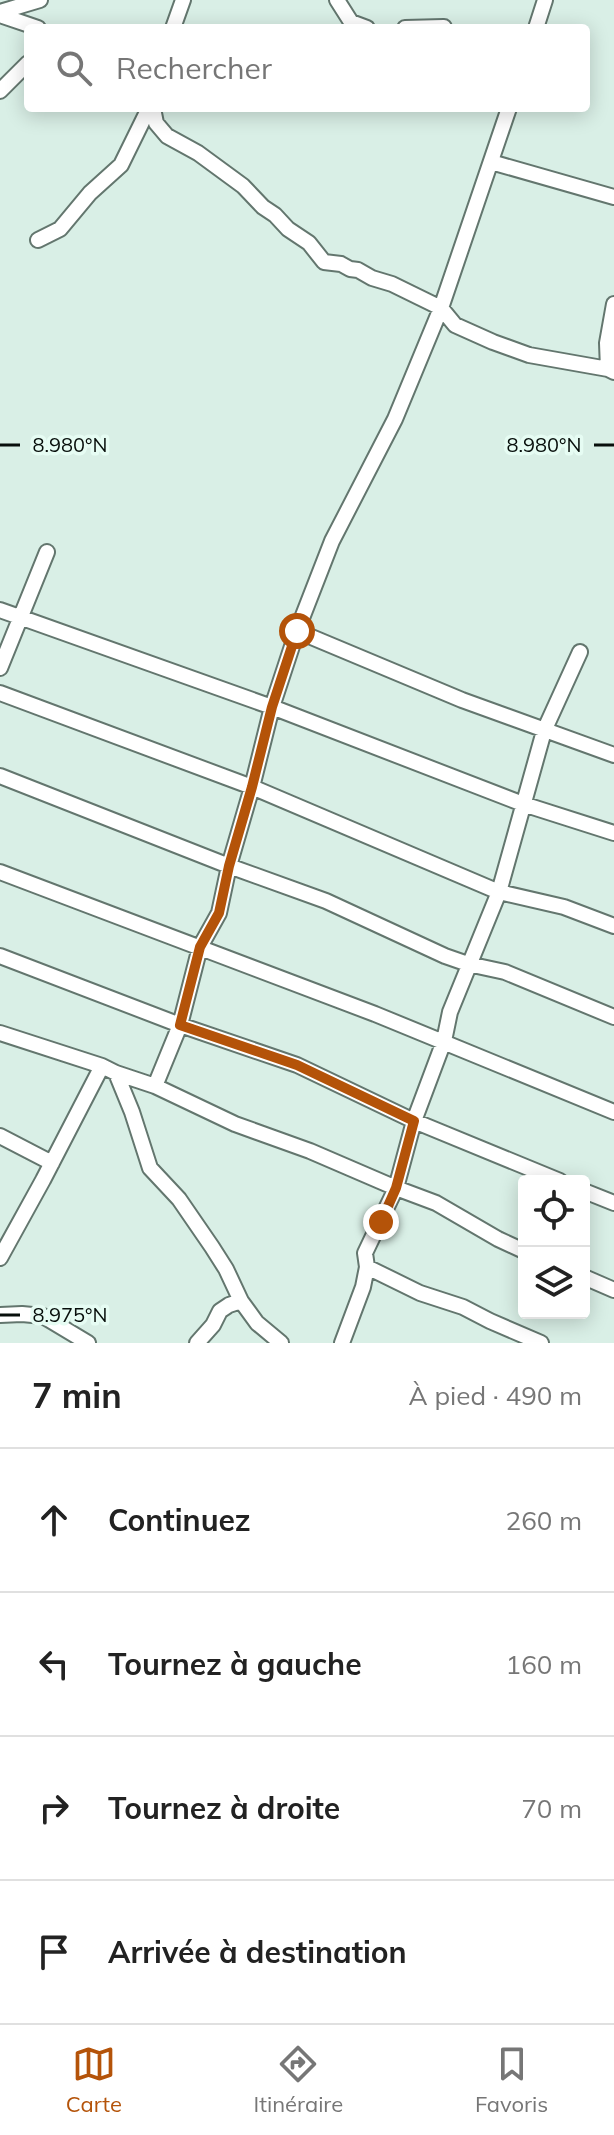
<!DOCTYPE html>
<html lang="fr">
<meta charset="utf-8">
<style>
body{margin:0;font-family:Mulish,sans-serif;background:#f6f6f6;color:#222}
.controls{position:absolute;right:24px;bottom:24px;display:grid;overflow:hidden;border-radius:8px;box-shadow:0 4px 20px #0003}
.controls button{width:72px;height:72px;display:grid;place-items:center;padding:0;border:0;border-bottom:2px solid #e0e0e0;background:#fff;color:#222;font:40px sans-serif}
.stop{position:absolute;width:24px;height:24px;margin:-18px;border:6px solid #b45309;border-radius:50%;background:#fff}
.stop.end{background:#b45309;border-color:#fff;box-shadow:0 2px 8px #0008}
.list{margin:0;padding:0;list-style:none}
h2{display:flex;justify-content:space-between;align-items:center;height:104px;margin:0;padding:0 32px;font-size:34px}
h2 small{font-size:26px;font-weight:400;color:#767676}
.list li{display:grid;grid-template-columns:52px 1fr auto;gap:24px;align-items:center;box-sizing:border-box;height:144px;padding:0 32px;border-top:2px solid #e0e0e0}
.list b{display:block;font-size:30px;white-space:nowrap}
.list em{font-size:26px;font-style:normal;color:#767676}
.icon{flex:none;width:44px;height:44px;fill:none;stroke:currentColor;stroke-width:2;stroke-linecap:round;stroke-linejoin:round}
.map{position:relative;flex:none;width:614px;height:1343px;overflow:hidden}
.search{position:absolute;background:#fff;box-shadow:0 4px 20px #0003;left:24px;right:24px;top:24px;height:88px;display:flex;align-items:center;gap:20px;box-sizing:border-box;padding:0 28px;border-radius:8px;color:#767676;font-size:30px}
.sheet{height:680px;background:#fff}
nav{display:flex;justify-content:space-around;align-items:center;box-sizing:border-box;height:112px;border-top:2px solid #e0e0e0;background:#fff;font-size:22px;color:#767676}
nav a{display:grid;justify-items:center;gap:4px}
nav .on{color:#b45309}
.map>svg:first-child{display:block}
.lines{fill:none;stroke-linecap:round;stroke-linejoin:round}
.minor-casing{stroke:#63766e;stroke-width:18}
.minor{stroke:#fff;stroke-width:14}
.route{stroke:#b45309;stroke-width:10}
.ticks{fill:none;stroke:#070e0b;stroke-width:3}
.ticks-label{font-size:20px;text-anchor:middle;fill:#070e0b;stroke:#e6fcf3;stroke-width:7;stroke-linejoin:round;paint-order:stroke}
</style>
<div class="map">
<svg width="614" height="1343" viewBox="0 0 614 1343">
<rect width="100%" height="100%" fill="#d9efe6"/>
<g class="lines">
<g class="minor-casing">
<path id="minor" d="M337,0L351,22L367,28
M0,12L40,0
M0,15L38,28
M173,28L183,0
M405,28L444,27
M536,28L545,0
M0,91L28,63
M153,108L156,123L167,136L198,153L243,186L263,207L275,215L288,229L309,243L324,262L341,264L350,269L358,270L372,278L392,284L441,308L455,325L493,342L529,355L608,369L614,372
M491,162L614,197
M38,240L60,229L90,193L121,165L149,108
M608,369L607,343L614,304
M0,610L272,707L297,631L332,541L395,419L441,308L509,108
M297,631L462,700L614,755
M0,668L47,552
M0,693L252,787L499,892L564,907L614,926
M0,776L229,866L326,901L445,956L468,964L505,972L614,1017
M0,872L375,1014L614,1112
M0,956L180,1025L297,1065L414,1121L560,1181
M0,1033L102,1066L116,1073L155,1086L235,1124L310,1151L396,1188L436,1203L498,1239L524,1251
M116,1073L132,1112L150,1168L179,1199L212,1247L226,1269L241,1301L257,1323L281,1343
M155,1086L180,1025L200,947L219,913L229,866L252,787L272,707L523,804L614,833
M0,1136L52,1163
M584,1191L614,1203
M0,1258L43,1180L102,1066
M367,1267L420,1293L463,1307L490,1321L541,1343
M584,1277L614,1290
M0,1315L22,1314L43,1316L88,1343
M197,1343L213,1325L220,1311L229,1305L241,1301
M342,1343L363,1287L367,1267L365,1253L396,1188L414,1121L444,1041L450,1012L499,892L544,731L580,652"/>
</g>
<use href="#minor" class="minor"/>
</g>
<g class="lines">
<path class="route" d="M297,631L272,707L252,787L229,866L219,913L200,947L180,1025L297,1065L414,1121L396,1188L381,1222"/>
</g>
<path class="ticks" d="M0,445H20M594,445H614M0,1315H20"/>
<g class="ticks-label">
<text x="70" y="452">8.980°N</text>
<text x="544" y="452">8.980°N</text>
<text x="70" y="1322">8.975°N</text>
</g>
</svg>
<div class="controls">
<button><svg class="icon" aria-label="locate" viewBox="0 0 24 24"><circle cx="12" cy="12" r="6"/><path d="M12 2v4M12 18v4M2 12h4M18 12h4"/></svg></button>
<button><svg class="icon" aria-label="layers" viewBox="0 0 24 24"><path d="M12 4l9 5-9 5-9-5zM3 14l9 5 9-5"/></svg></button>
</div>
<div class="stop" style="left:297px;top:631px"></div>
<div class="stop end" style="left:381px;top:1222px"></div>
<div class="search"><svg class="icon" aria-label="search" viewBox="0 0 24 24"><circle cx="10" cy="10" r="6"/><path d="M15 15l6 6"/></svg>Rechercher</div>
</div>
<section class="sheet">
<h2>7 min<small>À pied · 490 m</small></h2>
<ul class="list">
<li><svg class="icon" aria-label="ahead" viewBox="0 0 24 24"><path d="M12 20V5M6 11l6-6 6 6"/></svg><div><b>Continuez</b></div><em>260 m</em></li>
<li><svg class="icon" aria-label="left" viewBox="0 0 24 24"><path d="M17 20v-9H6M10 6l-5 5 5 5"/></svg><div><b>Tournez à gauche</b></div><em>160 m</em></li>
<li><svg class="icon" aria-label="right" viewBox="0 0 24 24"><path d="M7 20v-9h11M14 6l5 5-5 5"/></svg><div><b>Tournez à droite</b></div><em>70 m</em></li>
<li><svg class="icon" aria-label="arrive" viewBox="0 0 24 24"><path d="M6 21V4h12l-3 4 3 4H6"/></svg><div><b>Arrivée à destination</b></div></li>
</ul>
</section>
<nav>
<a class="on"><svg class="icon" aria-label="map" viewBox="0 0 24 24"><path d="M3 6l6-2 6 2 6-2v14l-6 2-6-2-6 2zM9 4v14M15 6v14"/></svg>Carte</a>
<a><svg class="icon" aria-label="directions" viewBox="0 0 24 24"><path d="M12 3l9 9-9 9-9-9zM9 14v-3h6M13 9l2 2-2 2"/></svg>Itinéraire</a>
<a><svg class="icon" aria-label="saved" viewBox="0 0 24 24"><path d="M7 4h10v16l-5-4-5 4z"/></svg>Favoris</a>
</nav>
